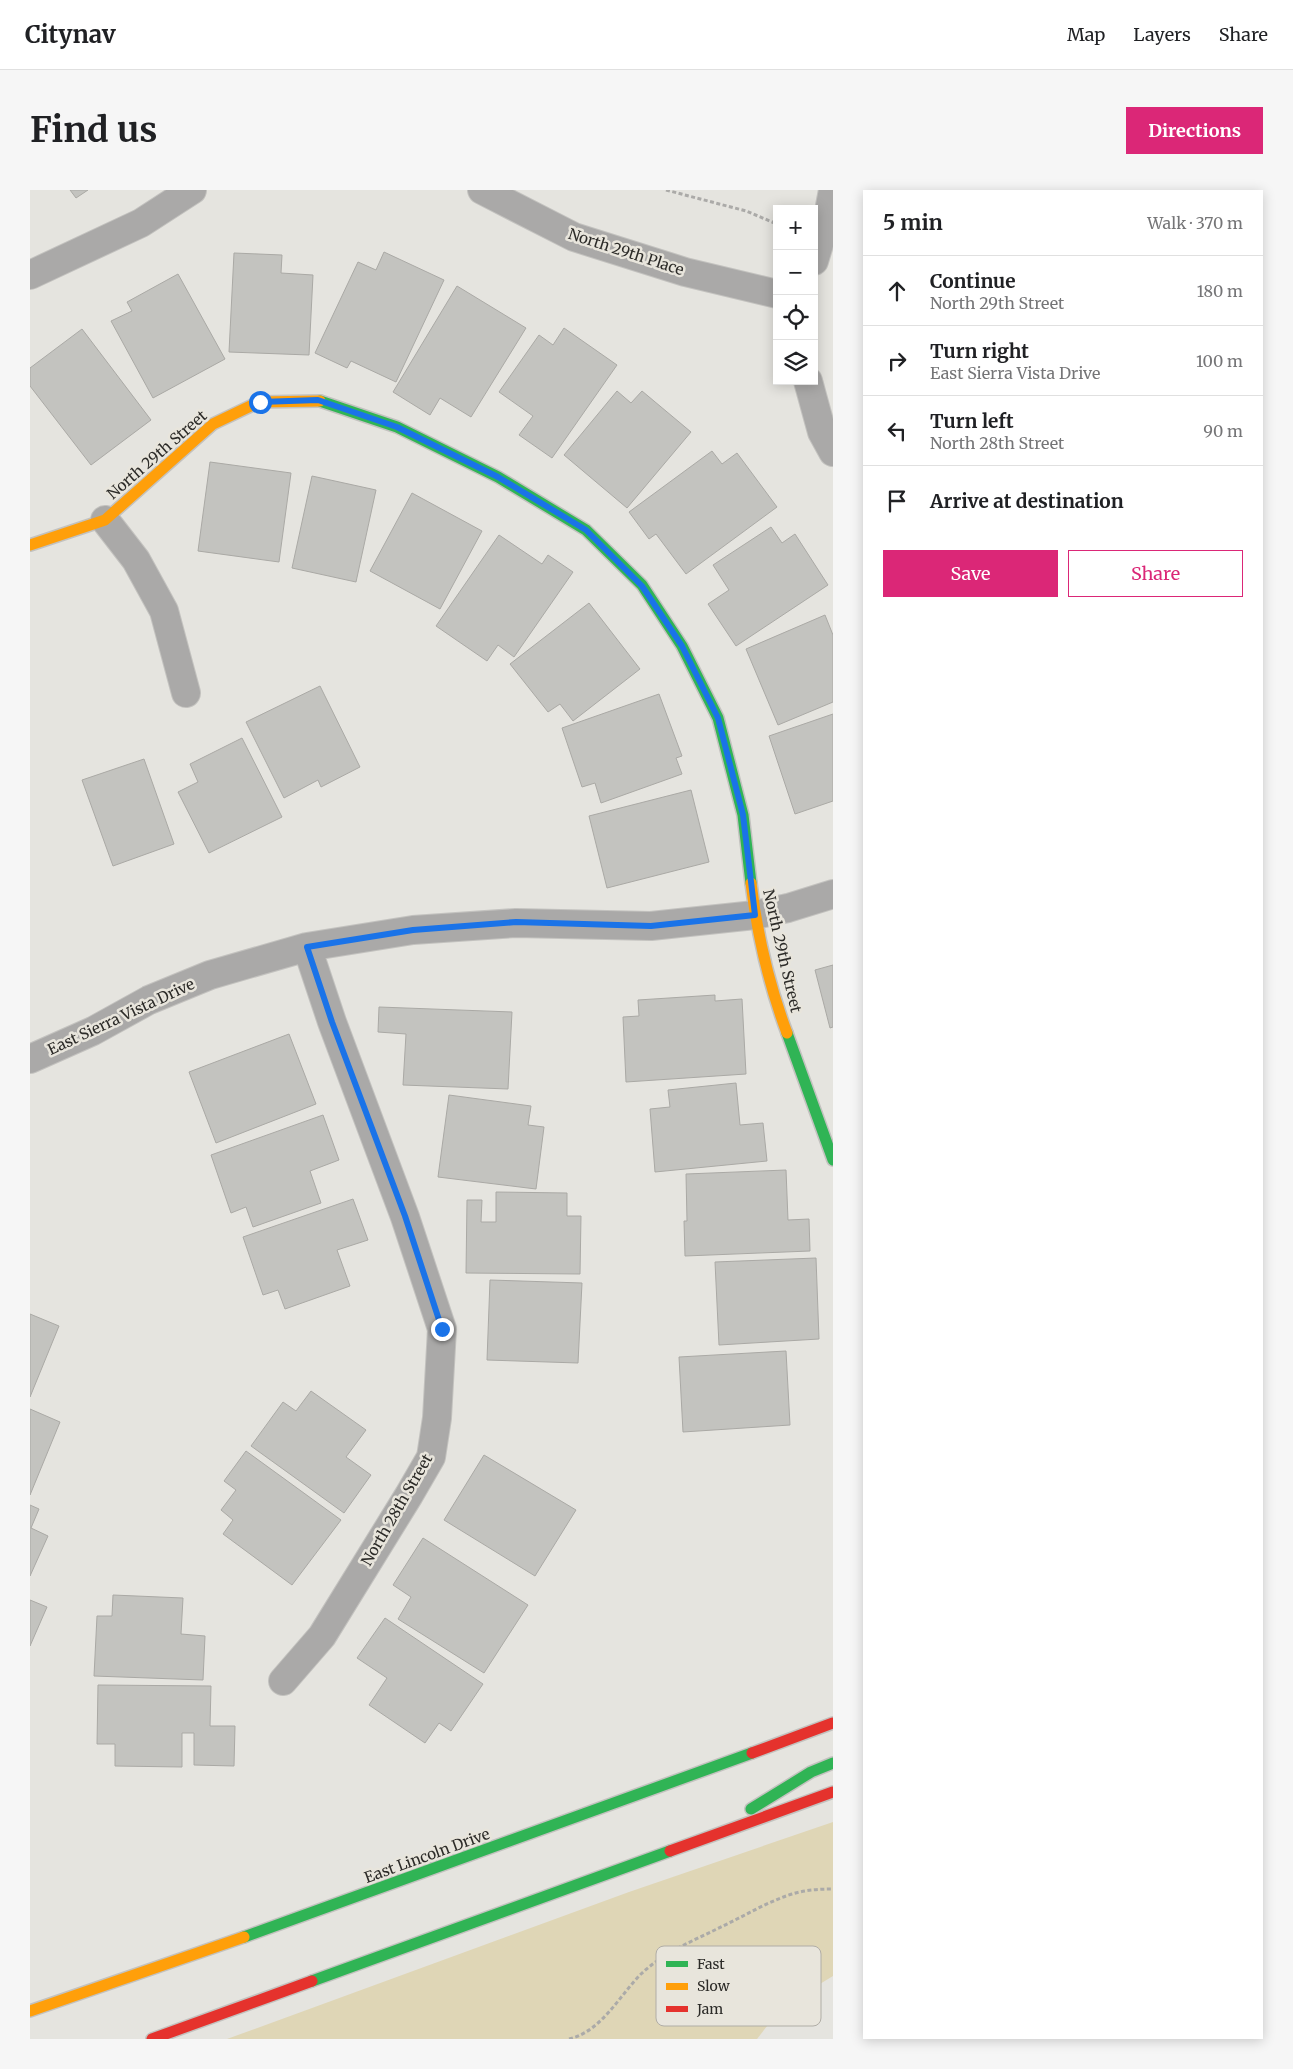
<!DOCTYPE html>
<meta charset="utf-8">
<style>
body{margin:0;font-family:Merriweather,serif;background:#f6f6f6;color:#202124}
.controls{position:absolute;right:15px;top:15px;display:grid;overflow:hidden;border-radius:0px;box-shadow:0 2px 12px #0003}
.controls button{width:45px;height:45px;display:grid;place-items:center;padding:0;border:0;border-bottom:1px solid #e0e0e0;background:#fff;color:#202124;font:25px sans-serif}
.stop{position:absolute;width:15px;height:15px;margin:-11px;border:4px solid #1a73e8;border-radius:50%;background:#fff}
.stop.end{background:#1a73e8;border-color:#fff;box-shadow:0 1px 5px #0008}
.list{margin:0;padding:0;list-style:none}
h2{display:flex;justify-content:space-between;align-items:center;height:65px;margin:0;padding:0 20px;font-size:21px}
h2 small{font-size:16px;font-weight:400;color:#757577}
.list li{display:grid;grid-template-columns:32px 1fr auto;gap:15px;align-items:center;box-sizing:border-box;height:70px;padding:0 20px;border-top:1px solid #e0e0e0}
.list b{display:block;font-size:19px;white-space:nowrap}
.list p{margin:0;font-size:16px;white-space:nowrap;color:#757577}
.list em{font-size:16px;font-style:normal;color:#757577}
.actions{display:flex;gap:10px;padding:15px 20px}
.actions a{flex:1;padding:11px 0;border:1px solid #db2777;border-radius:0px;text-align:center;font-size:18px;color:#db2777}
.actions .main{background:#db2777;color:#fff}
.icon{flex:none;width:28px;height:28px;fill:none;stroke:currentColor;stroke-width:2;stroke-linecap:round;stroke-linejoin:round}
.map{position:relative;flex:none;width:803px;height:1849px;overflow:hidden;border-radius:0px}
header{display:flex;align-items:center;gap:30px;box-sizing:border-box;height:70px;padding:0 25px;background:#fff;border-bottom:1px solid #e0e0e0}
header strong{font-size:24px}
nav{display:flex;gap:28px;margin-inline-start:auto;font-size:18px}
.intro{display:flex;align-items:center;justify-content:space-between;box-sizing:border-box;height:120px;padding:0 30px}
h1{margin:0;font-size:35px}
.button{padding:12px 22px;border-radius:0px;background:#db2777;color:#fff;font-size:18px;font-weight:700}
main{display:flex;gap:30px;padding:0 30px}
aside{flex:1;background:#fff;border-radius:0px;box-shadow:0 2px 12px #0003}
.map>svg:first-child{display:block}
.green{fill:#dfd6b6}
.building{fill:#c3c3bf;stroke:#aaa9a5}
.lines{fill:none;stroke-linecap:round;stroke-linejoin:round}
.street-casing{stroke:#c3c2bf;stroke-width:30}
.fast-casing{stroke:#c3c2bf;stroke-width:14}
.slow-casing{stroke:#c3c2bf;stroke-width:14}
.jam-casing{stroke:#c3c2bf;stroke-width:14}
.path{stroke:#abaaa8;stroke-width:3;stroke-dasharray:4 2.5;stroke-linecap:butt}
.street{stroke:#aaa9a8;stroke-width:28}
.fast{stroke:#30b455;stroke-width:11}
.slow{stroke:#ff9f0a;stroke-width:11}
.jam{stroke:#e5322d;stroke-width:11}
.route{stroke:#1a73e8;stroke-width:6}
.labels{text-anchor:middle;stroke-width:5;stroke-linejoin:round;paint-order:stroke}
.street-label{font-size:15px;fill:#2c2b28;stroke:#e8e5dc}
.key{fill:#e8e5dc;stroke:#b0ada6;stroke-width:1}
.key-label{font-size:14px;fill:#2c2b28}
</style>
<header>
<strong>Citynav</strong>
<nav><a>Map</a><a>Layers</a><a>Share</a></nav>
</header>
<div class="intro"><h1>Find us</h1><a class="button">Directions</a></div>
<main>
<div class="map">
<svg width="803" height="1849" viewBox="0 0 803 1849">
<rect width="100%" height="100%" fill="#e5e4df"/>
<path class="green" d="M803,1632V1786L752,1817L727,1849H197L599,1702Z"/>
<path class="building" d="M40,0H58L46,8Z
M354,62L414,90L366,192L321,171L317,178L285,163L328,72L346,80Z
M204,63L252,65L251,83L283,85L279,165L199,162Z
M148,84L195,169L123,208L81,131L102,121L97,112Z
M427,96L496,138L441,227L410,208L400,225L363,202Z
M534,138L587,175L522,268L489,245L503,226L469,202L509,145L523,155Z
M52,139L121,230L61,275L0,196V178Z
M587,201L601,213L612,201L661,242L597,318L534,265Z
M682,261L692,274L707,263L747,317L656,384L626,344L619,349L599,322Z
M180,272L261,283L249,372L168,361Z
M282,286L346,300L326,392L262,378Z
M382,303L452,341L410,419L340,381Z
M741,337L752,353L765,344L798,395L706,456L678,414L699,400L683,375Z
M469,345L512,374L518,365L543,382L484,467L468,455L457,471L406,436Z
M559,413L610,479L543,531L530,514L518,522L480,474Z
M795,425L803,445V512L748,535L716,459Z
M290,496L330,577L291,597L288,590L254,608L216,532Z
M629,504L652,566L646,568L652,584L571,613L565,593L552,597L532,538Z
M803,524V611L765,624L739,546Z
M212,548L252,627L179,663L148,602L168,592L160,574Z
M114,569L144,654L83,676L52,590Z
M661,600L679,672L577,698L559,626Z
M803,775V837L800,838L785,780Z
M685,805V811L712,809L716,884L596,892L593,827L609,826L608,810Z
M349,817L482,822L478,899L373,895L376,844L348,842Z
M259,844L286,914L186,953L159,882Z
M706,893L710,935L733,933L737,971L625,982L620,919L640,917L638,900Z
M419,905L501,916L498,935L514,937L506,999L408,987Z
M293,925L309,970L280,981L291,1013L223,1037L216,1017L201,1023L181,965Z
M756,980L758,1030L779,1029L780,1061L655,1066L654,1031H657L656,984Z
M466,1002L537,1003V1026H551L550,1084L436,1083L437,1010H452L451,1032H466Z
M323,1009L338,1050L307,1060L320,1096L255,1119L248,1100L233,1105L213,1047Z
M786,1068L789,1149L689,1155L685,1072Z
M460,1090L552,1093L548,1173L457,1170Z
M0,1124L29,1136L0,1207Z
M756,1161L760,1235L653,1242L649,1167Z
M281,1201L336,1240L316,1267L341,1285L314,1323L221,1256L253,1212L266,1221Z
M0,1219L30,1232L0,1305Z
M216,1261L311,1330L262,1395L193,1344L203,1330L191,1320L206,1300L194,1291Z
M454,1265L546,1320L505,1386L414,1330Z
M0,1315L9,1319L1,1338L18,1346L0,1386Z
M393,1348L498,1415L454,1483L368,1429L381,1407L363,1395Z
M83,1405L153,1408L151,1444L175,1446L173,1490L64,1486L67,1426H82Z
M0,1410L17,1417L0,1456Z
M355,1428L453,1494L421,1541L409,1533L395,1553L339,1515L357,1488L327,1468Z
M68,1495L181,1496L180,1536H205L204,1576L164,1575V1543H152V1577L85,1576V1554H67Z"/>
<g class="lines">
<g class="street-casing">
<path id="street" d="M452,0L544,47L655,82L747,104
M784,71L799,21L803,0
M0,85L111,33L162,0
M778,191L792,242L803,262
M75,330L106,370L134,421L156,503
M0,869L63,841L119,810L180,785L277,757L383,740L486,733L621,736L725,725L758,718L803,704
M253,1491L292,1446L379,1305L401,1267L407,1228L412,1139L375,1027L302,832L277,757"/>
</g>
<g class="fast-casing">
<path id="fast" d="M290,211L367,237L468,287L556,340L612,395L652,456L688,528L713,625L721,693
M757,843L803,970
M721,1619L781,1582L803,1573
M214,1747L722,1563
M282,1791L640,1661"/>
</g>
<g class="slow-casing">
<path id="slow" d="M0,355L75,330L183,234L229,212L290,211
M721,693C727,743 739,795 757,843
M0,1821L214,1747"/>
</g>
<g class="jam-casing">
<path id="jam" d="M722,1563L803,1533
M640,1661L803,1602
M122,1849L282,1791"/>
</g>
<path class="path" d="M636,0L716,21L747,34
M539,1849C572,1841 589,1806 611,1784C634,1762 665,1750 693,1736C716,1725 737,1712 762,1704C775,1700 789,1699 803,1699"/>
<use href="#street" class="street"/>
<use href="#fast" class="fast"/>
<use href="#slow" class="slow"/>
<use href="#jam" class="jam"/>
</g>
<g class="lines">
<path class="route" d="M230,212L288,210L367,237L468,287L556,340L612,396L652,456L688,528L713,625L725,725L621,736L486,732L383,740L277,757L302,832L375,1026L412,1139"/>
</g>
<g class="labels">
<g class="street-label">
<text transform="translate(596 62) rotate(18)" y="5">North 29th Place</text>
<text transform="translate(127 265) rotate(-41)" y="5">North 29th Street</text>
<text transform="translate(752 761) rotate(77)" y="5">North 29th Street</text>
<text transform="translate(91 827) rotate(-25)" y="5">East Sierra Vista Drive</text>
<text transform="translate(367 1320) rotate(-60)" y="5">North 28th Street</text>
<text transform="translate(397 1666) rotate(-20)" y="5">East Lincoln Drive</text>
</g>
</g>
<rect x="626" y="1756" width="165" height="80" rx="8" class="key"/>
<rect x="636" y="1771" width="22" height="6" fill="#30b455"/>
<rect x="636" y="1793" width="22" height="7" fill="#ff9f0a"/>
<rect x="636" y="1816" width="22" height="6" fill="#e5322d"/>
<g class="key-label">
<text x="667" y="1779">Fast</text>
<text x="667" y="1801">Slow</text>
<text x="667" y="1824">Jam</text>
</g>
</svg>
<div class="controls">
<button>+</button>
<button>−</button>
<button><svg class="icon" aria-label="locate" viewBox="0 0 24 24"><circle cx="12" cy="12" r="6"/><path d="M12 2v4M12 18v4M2 12h4M18 12h4"/></svg></button>
<button><svg class="icon" aria-label="layers" viewBox="0 0 24 24"><path d="M12 4l9 5-9 5-9-5zM3 14l9 5 9-5"/></svg></button>
</div>
<div class="stop" style="left:230px;top:212px"></div>
<div class="stop end" style="left:412px;top:1139px"></div>
</div>
<aside>
<h2>5 min<small>Walk · 370 m</small></h2>
<ul class="list">
<li><svg class="icon" aria-label="ahead" viewBox="0 0 24 24"><path d="M12 20V5M6 11l6-6 6 6"/></svg><div><b>Continue</b><p>North 29th Street</p></div><em>180 m</em></li>
<li><svg class="icon" aria-label="right" viewBox="0 0 24 24"><path d="M7 20v-9h11M14 6l5 5-5 5"/></svg><div><b>Turn right</b><p>East Sierra Vista Drive</p></div><em>100 m</em></li>
<li><svg class="icon" aria-label="left" viewBox="0 0 24 24"><path d="M17 20v-9H6M10 6l-5 5 5 5"/></svg><div><b>Turn left</b><p>North 28th Street</p></div><em>90 m</em></li>
<li><svg class="icon" aria-label="arrive" viewBox="0 0 24 24"><path d="M6 21V4h12l-3 4 3 4H6"/></svg><div><b>Arrive at destination</b></div></li>
</ul>
<div class="actions"><a class="main">Save</a><a>Share</a></div>
</aside>
</main>
